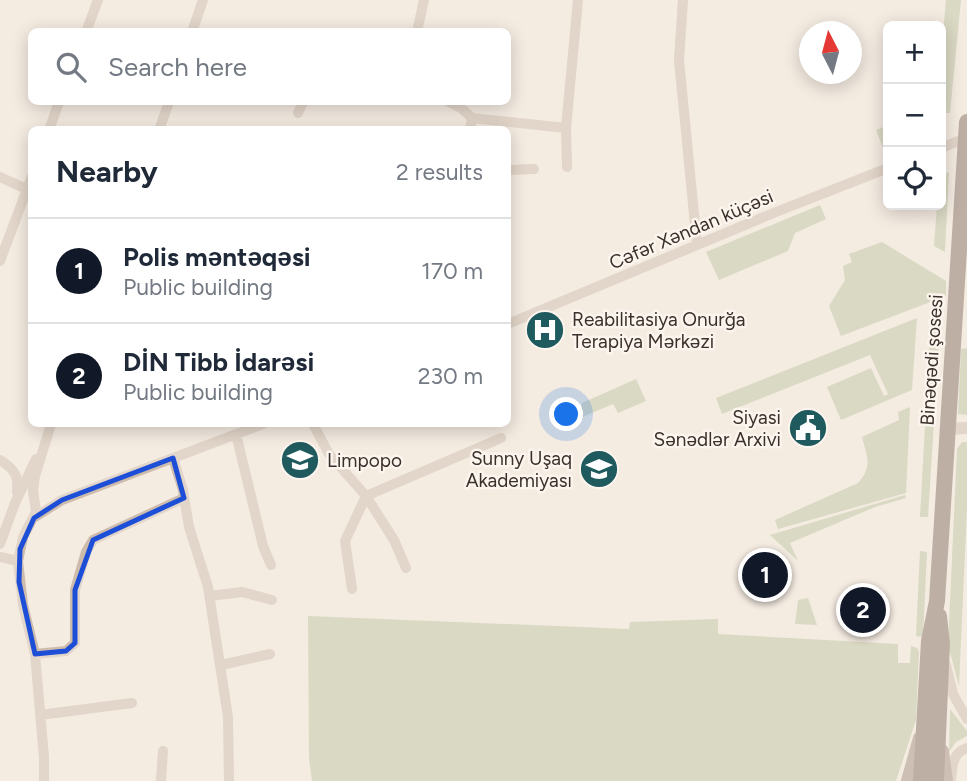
<!DOCTYPE html>
<meta charset="utf-8">
<style>
body{margin:0;font-family:Figtree,sans-serif;background:#f6f6f7;color:#1f2937}
.controls{position:absolute;right:21px;top:21px;display:grid;overflow:hidden;border-radius:10px;box-shadow:0 4px 18px #0003}
.controls button{width:63px;height:63px;display:grid;place-items:center;padding:0;border:0;border-bottom:2px solid #e0e1e3;background:#fff;color:#1f2937;font:35px sans-serif}
.compass{position:absolute;left:799px;top:21px;width:63px;height:63px;border-radius:50%;background:#fff;box-shadow:0 4px 18px #0003;rotate:354deg}
.you{position:absolute;left:567px;top:415px;width:24px;height:24px;margin:-18px;border:5px solid #fff;border-radius:50%;background:#1a73e8;box-shadow:0 0 0 10px #1a73e833}
.badge{display:grid;place-items:center;width:46px;height:46px;border-radius:50%;background:#111827;color:#fff;font-size:23px;font-weight:700}
.pin{position:absolute;translate:-50% -50%;border:4px solid #fff;box-shadow:0 2px 7px #0006}
.list{margin:0;padding:0;list-style:none}
h2{display:flex;justify-content:space-between;align-items:center;height:91px;margin:0;padding:0 28px;font-size:30px}
h2 small{font-size:23px;font-weight:400;color:#747a83}
.list li{display:grid;grid-template-columns:46px 1fr auto;gap:21px;align-items:center;box-sizing:border-box;height:105px;padding:0 28px;border-top:2px solid #e0e1e3}
.list b{display:block;font-size:26px;white-space:nowrap}
.list p{margin:0;font-size:23px;white-space:nowrap;color:#747a83}
.list em{font-size:23px;font-style:normal;color:#747a83}
.icon{flex:none;width:38px;height:38px;fill:none;stroke:currentColor;stroke-width:2;stroke-linecap:round;stroke-linejoin:round}
.map{position:relative;flex:none;width:967px;height:781px;overflow:hidden}
.search{position:absolute;background:#fff;box-shadow:0 4px 18px #0003;left:28px;top:28px;width:483px;height:77px;display:flex;align-items:center;gap:18px;box-sizing:border-box;padding:0 24px;border-radius:10px;color:#747a83;font-size:26px}
.panel{position:absolute;background:#fff;box-shadow:0 4px 18px #0003;left:28px;top:126px;width:483px;height:301px;border-radius:10px}
.map>svg:first-child{display:block}
.green{fill:#b8c4a0}
.lines{fill:none;stroke-linecap:round;stroke-linejoin:round}
.minor{stroke:#cdbbac;stroke-width:10}
.tertiary{stroke:#cdbbac;stroke-width:12}
.secondary{stroke:#a18a7d;stroke-width:14}
.primary{stroke:#7d675c;stroke-width:16}
.marked{fill:none;stroke:#1d4ed8;stroke-width:5;stroke-linejoin:round}
.labels{text-anchor:middle;stroke-width:5;stroke-linejoin:round;paint-order:stroke}
.street-label{font-size:19px;fill:#3b302b;stroke:#fbf5ee}
.poi-label{font-size:19px;fill:#3b302b;stroke:#fbf5ee;text-anchor:start}
</style>
<div class="map">
<svg width="967" height="781" viewBox="0 0 967 781">
<rect width="100%" height="100%" fill="#f4ebe1"/>
<path class="green" d="M946,0H961L950,113H941V56Z
M888,125V158H887L876,130Z
M949,172L945,252L934,246L937,205H941V175Z
M820,205L826,219L795,233L788,251L719,280L706,252Z
M882,242L946,281V296L841,336L829,306L845,280L843,266L852,262L849,254Z
M941,310L928,517H920L931,315Z
M917,318L912,390L841,420L827,387L871,368L884,396L888,394L870,355L722,414L716,398Z
M967,348V415L958,414L961,349Z
M636,379L646,401L618,413L613,404L580,418L582,403Z
M910,407L906,493L778,529L775,520L858,483C873,466 867,457 862,437L899,420L898,412Z
M962,442H967V508L959,686L948,645L957,449Z
M905,495L906,498L875,507L790,543L798,561L770,535Z
M920,551L927,552L923,637L916,636Z
M808,598L817,625L795,624L798,600Z
M308,616L629,629L630,622L718,619V634L898,644V663H910L911,646L917,648L919,651L916,720L896,781H312L309,759Z
M950,709L967,731V736L956,742L949,752Z"/>
<g class="lines">
<path class="minor" d="M683,0L679,60L697,245
M86,32L98,0
M192,32L203,0
M417,32L424,0
M449,102L461,108L472,118L470,130
M298,113L303,102
M472,118L566,128
M49,130L59,102
M159,130L169,102
M941,148L966,138
M567,167L566,128L578,0
M508,170L534,169
M0,177L31,191
M0,261L32,176
M508,324L776,212L888,168
M313,424L329,454L366,496L394,540L406,568
M236,434L263,546L271,565
M173,458L183,490L189,527L208,587L228,717L229,781
M0,460C14,469 19,475 17,492
M35,517L62,500L263,424
M0,544L15,503L36,459
M0,557L18,561
M352,589L345,541L366,496L501,438
M210,596L242,592L272,600
M35,654L66,651L75,643V590L86,552L93,540L184,498
M221,665L270,654
M946,665L953,694L967,719
M40,715L132,703
M44,781V757L35,654L23,605L18,561L23,537L36,512L33,490L35,476L51,424
M161,781L163,751
M951,781C952,767 952,753 967,748"/>
<path class="tertiary" d="M948,429L967,428"/>
<path class="secondary" d="M942,751L946,781
M908,781L920,738"/>
<path class="primary" d="M921,781L929,641L937,601L967,122
M936,781L942,644L939,616"/>
</g>
<path d="M0 0H967V781H0ZM173,458L184,498L93,540L75,590V643L66,651L35,654L19,582L20,549L34,518L62,500Z" fill="#f4ebe1" fill-opacity=".55" fill-rule="evenodd"/>
<path class="marked" d="M173,458L184,498L93,540L75,590V643L66,651L35,654L19,582L20,549L34,518L62,500Z"/>
<defs>
<g id="hospital-disc" transform="scale(2.0125)"><circle r="9.5" fill="#1f5a5e" stroke="#fbf5ee"/><path d="M-5-5h3v3.5h4V-5h3V5h-3V1.5h-4V5h-3Z" fill="#fff"/></g>
<g id="civic-disc" transform="scale(2.0125)"><circle r="9.5" fill="#1f5a5e" stroke="#fbf5ee"/><path d="M-.6-6.5H3V-4.5H.6V-3L4-1V1h2V6H-6V1h2V-1L-.6-3ZM-1.2 2.5V6h2.4V2.5Z" fill="#fff"/></g>
<g id="school-disc" transform="scale(2.0125)"><circle r="9.5" fill="#1f5a5e" stroke="#fbf5ee"/><path d="M0-5L7-2L0 1L-7-2ZM-4 1L0 2.5L4 1V4Q0 6-4 4Z" fill="#fff"/></g>
</defs>
<g fill-rule="evenodd">
<use href="#hospital-disc" x="545" y="330"/>
<use href="#civic-disc" x="808" y="428"/>
<use href="#school-disc" x="300" y="460"/>
<use href="#school-disc" x="599" y="469"/>
</g>
<g class="labels">
<g class="street-label">
<text transform="translate(691 229) rotate(-23)" y="7">Cəfər Xəndan küçəsi</text>
<text transform="translate(931 360) rotate(-86)" y="7">Binəqədi şosesi</text>
</g>
<g class="poi-label">
<text x="572" y="326">Reabilitasiya Onurğa<tspan x="572" dy="22">Terapiya Mərkəzi</tspan></text>
<text x="781" y="424" text-anchor="end">Siyasi<tspan x="781" dy="22">Sənədlər Arxivi</tspan></text>
<text x="572" y="465" text-anchor="end">Sunny Uşaq<tspan x="572" dy="22">Akademiyası</tspan></text>
<text x="327" y="467">Limpopo</text>
</g>
</g>
</svg>
<div class="controls">
<button>+</button>
<button>−</button>
<button><svg class="icon" aria-label="locate" viewBox="0 0 24 24"><circle cx="12" cy="12" r="6"/><path d="M12 2v4M12 18v4M2 12h4M18 12h4"/></svg></button>
</div>
<svg class="compass" viewBox="-18 -18 36 36"><path d="M0-13l5 13h-10z" fill="#e53935"/><path d="M0 13l5-13h-10z" fill="#747a83"/></svg>
<div class="you"></div>
<div class="pin badge" style="left:765px;top:575px">1</div>
<div class="pin badge" style="left:863px;top:610px">2</div>
<div class="search"><svg class="icon" aria-label="search" viewBox="0 0 24 24"><circle cx="10" cy="10" r="6"/><path d="M15 15l6 6"/></svg>Search here</div>
<section class="panel">
<h2>Nearby<small>2 results</small></h2>
<ul class="list">
<li><span class="badge">1</span><div><b>Polis məntəqəsi</b><p>Public building</p></div><em>170 m</em></li>
<li><span class="badge">2</span><div><b>DİN Tibb İdarəsi</b><p>Public building</p></div><em>230 m</em></li>
</ul>
</section>
</div>
